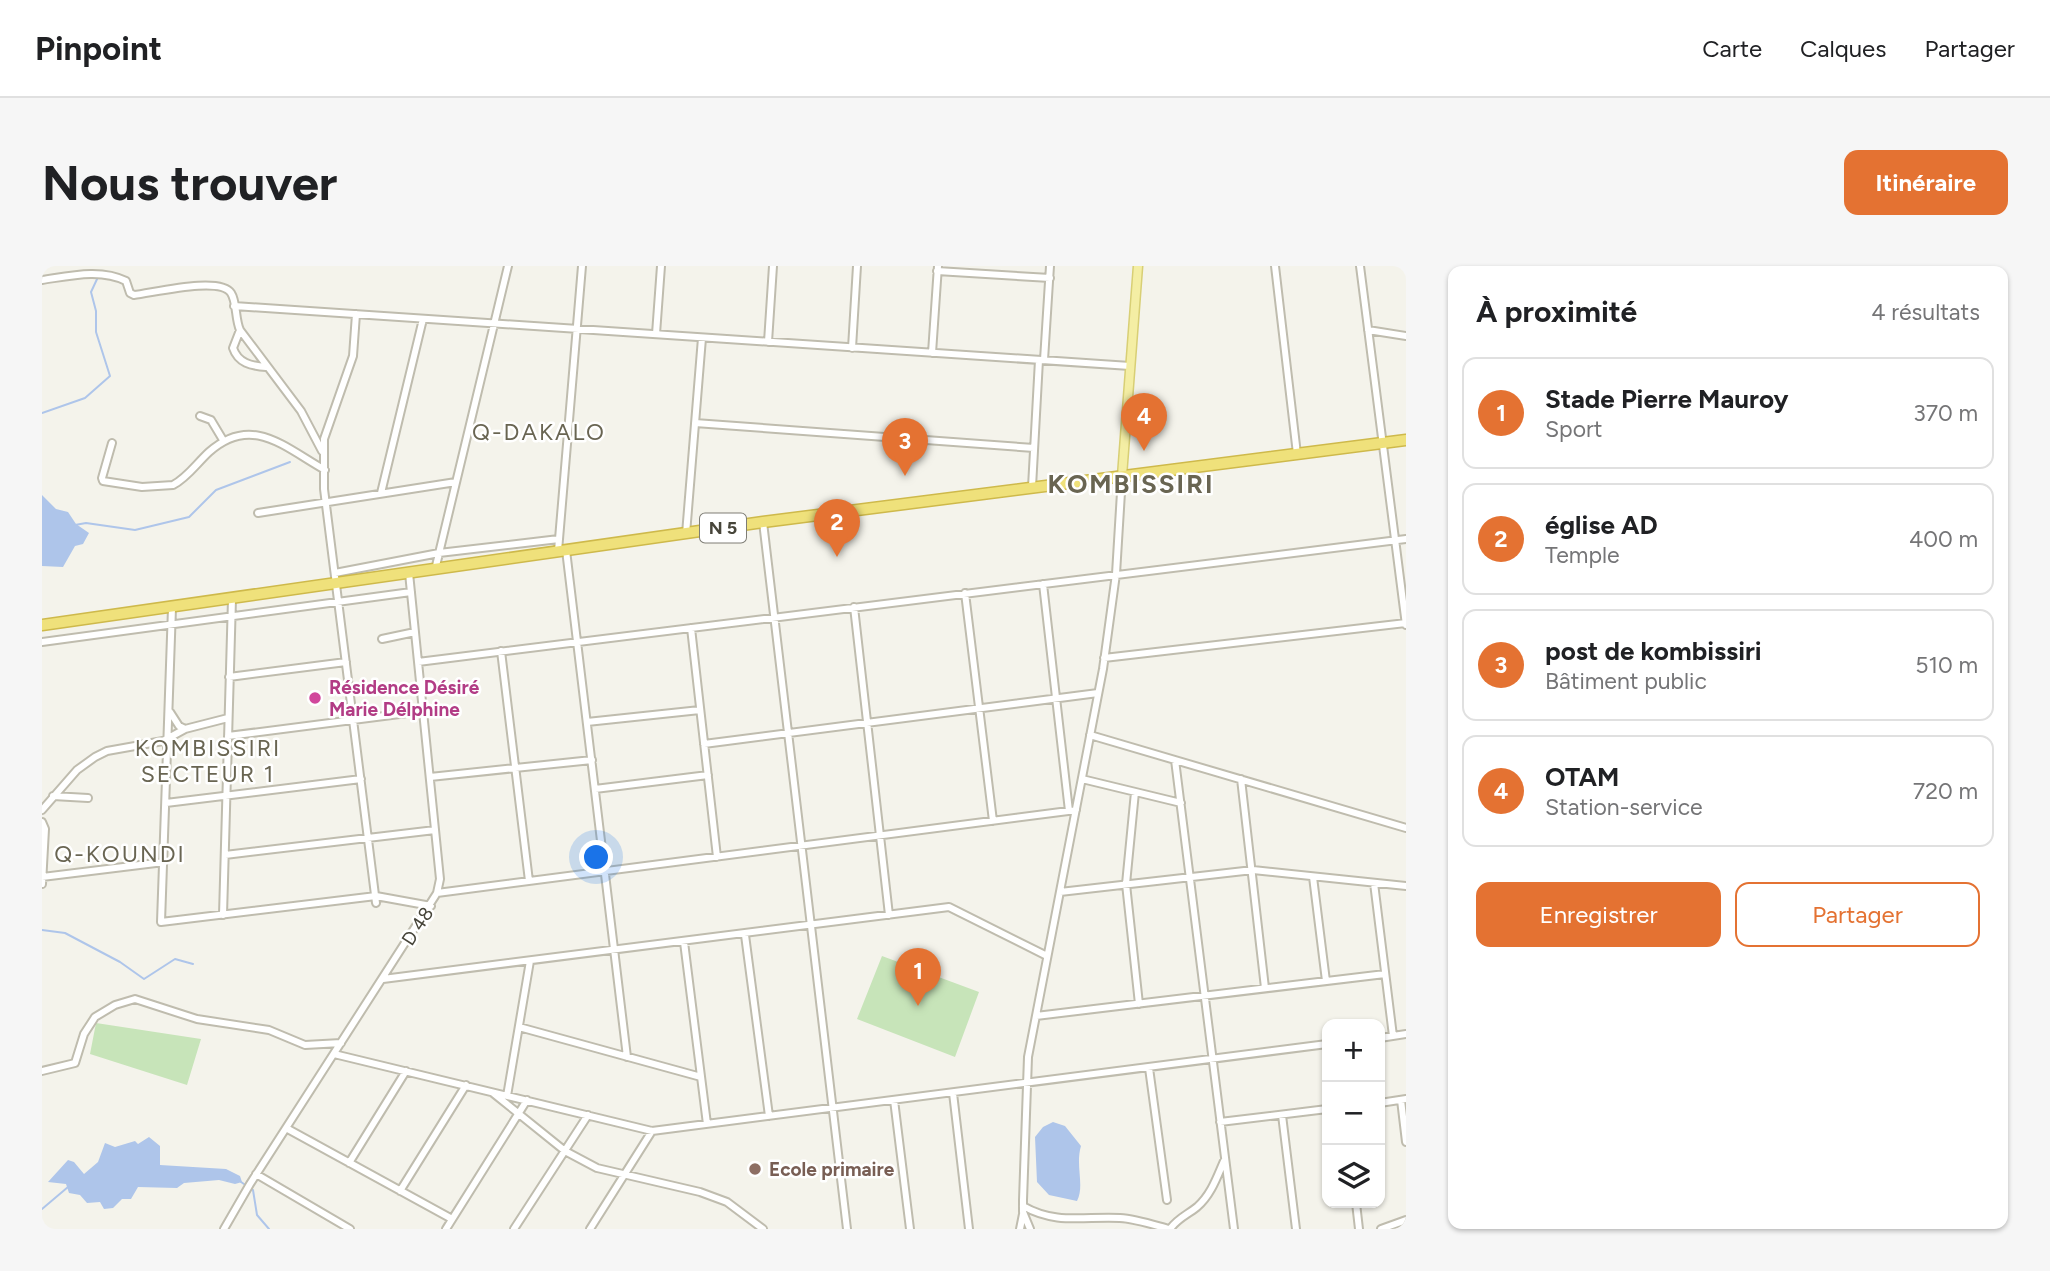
<!DOCTYPE html>
<html lang="fr">
<meta charset="utf-8">
<style>
body{margin:0;font-family:Figtree,sans-serif;background:#f6f6f6;color:#202124}
.controls{position:absolute;right:21px;bottom:21px;display:grid;overflow:hidden;border-radius:14px;box-shadow:0 2px 5px #0004}
.controls button{width:63px;height:63px;display:grid;place-items:center;padding:0;border:0;border-bottom:2px solid #e0e0e0;background:#fff;color:#202124;font:35px sans-serif}
.you{position:absolute;left:555px;top:592px;width:24px;height:24px;margin:-18px;border:5px solid #fff;border-radius:50%;background:#1a73e8;box-shadow:0 0 0 10px #1a73e833}
.badge{display:grid;place-items:center;width:46px;height:46px;border-radius:50%;background:#e47232;color:#fff;font-size:23px;font-weight:700}
.pin{position:absolute;translate:-50% -58px;filter:drop-shadow(0 2px 4px #0008)}
.pin::after{content:'';position:absolute;top:37px;width:24px;height:21px;background:inherit;clip-path:polygon(0 0,100% 0,50% 100%)}
.list{margin:0;padding:0;list-style:none}
h2{display:flex;justify-content:space-between;align-items:center;height:91px;margin:0;padding:0 28px;font-size:30px}
h2 small{font-size:23px;font-weight:400;color:#757577}
.list li{display:grid;grid-template-columns:46px 1fr auto;gap:21px;align-items:center;box-sizing:border-box;height:112px;margin:0 14px 14px;padding:0 14px;border:2px solid #e0e0e0;border-radius:14px}
.list b{display:block;font-size:26px;white-space:nowrap}
.list p{margin:0;font-size:23px;white-space:nowrap;color:#757577}
.list em{font-size:23px;font-style:normal;color:#757577}
.actions{display:flex;gap:14px;padding:21px 28px}
.actions a{flex:1;padding:16px 0;border:2px solid #e47232;border-radius:14px;text-align:center;font-size:24px;color:#e47232}
.actions .main{background:#e47232;color:#fff}
.icon{flex:none;width:38px;height:38px;fill:none;stroke:currentColor;stroke-width:2;stroke-linecap:round;stroke-linejoin:round}
.map{position:relative;flex:none;width:1364px;height:963px;overflow:hidden;border-radius:14px}
header{display:flex;align-items:center;gap:42px;box-sizing:border-box;height:98px;padding:0 35px;background:#fff;border-bottom:2px solid #e0e0e0}
header strong{font-size:33px}
nav{display:flex;gap:38px;margin-inline-start:auto;font-size:24px}
.intro{display:flex;align-items:center;justify-content:space-between;box-sizing:border-box;height:168px;padding:0 42px}
h1{margin:0;font-size:49px}
.button{padding:18px 32px;border-radius:14px;background:#e47232;color:#fff;font-size:24px;font-weight:700}
main{display:flex;gap:42px;padding:0 42px}
aside{flex:1;background:#fff;border-radius:14px;box-shadow:0 2px 5px #0004}
.map>svg:first-child{display:block}
.green{fill:#c7e4b9}
.water{fill:#aec5ea}
.lines{fill:none;stroke-linecap:round;stroke-linejoin:round}
.stream{stroke:#aec5ea;stroke-width:2}
.minor-casing{stroke:#bfbcae;stroke-width:10}
.major-casing{stroke:#d8cf75;stroke-width:11}
.highway-casing{stroke:#ceb94b;stroke-width:13}
.minor{stroke:#fff;stroke-width:6}
.major{stroke:#f4eea4;stroke-width:8}
.highway{stroke:#efe17b;stroke-width:10}
.hotel-dot{fill:#d1479c;stroke:#fff;stroke-width:2.5}
.education-dot{fill:#8d6e63;stroke:#fff;stroke-width:2.5}
.labels{text-anchor:middle;stroke-width:5;stroke-linejoin:round;paint-order:stroke}
.shield{fill:#fff;stroke:#7e7d75;stroke-width:2}
.shield-label{font-size:18px;font-weight:bold;fill:#47453a}
.hotel-label{font-size:19px;font-weight:bold;fill:#b23c85;stroke:#fff;text-anchor:start}
.street-label{font-size:19px;fill:#47453a;stroke:#fff}
.education-label{font-size:19px;font-weight:bold;fill:#785e54;stroke:#fff;text-anchor:start}
.quarter-label{font-size:23px;letter-spacing:2px;fill:#696552;stroke:#fff}
.district-label{font-size:26px;font-weight:bold;letter-spacing:2px;fill:#696552;stroke:#fff}
</style>
<header>
<strong>Pinpoint</strong>
<nav><a>Carte</a><a>Calques</a><a>Partager</a></nav>
</header>
<div class="intro"><h1>Nous trouver</h1><a class="button">Itinéraire</a></div>
<main>
<div class="map">
<svg width="1364" height="963" viewBox="0 0 1364 963">
<rect width="100%" height="100%" fill="#f4f3eb"/>
<path class="green" d="M840,690L937,726L913,791L815,753Z
M54,757L159,773L145,819L48,788Z"/>
<path class="water" d="M0,229L14,243L26,246L34,258L47,267L41,278L33,280L21,301L0,300Z
M1011,856L1023,860L1039,880C1033,900 1043,919 1035,935L1007,929L995,916L993,871L1001,861Z
M107,871L118,880V899L184,903L198,910L200,916L193,918L177,914L142,917L135,922L96,921L89,933H80L71,942L62,943L58,936L45,937L38,929L27,927L24,918L6,916L26,894L32,896L42,908L56,896L63,877L73,881L93,875L96,878Z"/>
<g class="lines">
<path class="stream" d="M0,147L43,132L68,110L54,66V45L49,26L56,11
M33,259L44,257L93,264L147,251L174,224L248,196
M0,664L23,667L78,696L102,713L133,693L151,698
M199,916L211,924L215,949L227,963
M0,943L26,921"/>
<g class="minor-casing">
<path id="minor" d="M1233,0L1255,188
M1318,0L1364,359
M895,5L1008,12
M0,14C27,10 59,2 84,15L88,27L92,29C111,27 178,10 189,27C195,36 193,53 198,64L259,145L280,185
M192,40L1088,100
M314,48L311,90L282,173V223L334,637
M198,64L191,82C196,97 209,100 224,101
M1326,64L1364,70
M614,68L619,0
M726,76L731,0
M810,82L815,0
M890,87L896,0
M1002,94L1008,0
M158,150L169,154L181,174
M653,157L992,182
M70,177L60,212L61,215L100,221L131,219C145,212 155,197 167,186C210,148 242,181 283,204
M990,221L997,94
M339,227L381,53
M216,247L414,216
M721,256L805,963
M644,268L660,72
M524,284L585,791
M516,285L540,0
M393,304L466,0
M293,307L397,287L517,273
M1001,318L1027,545
M923,327L951,555
M812,341L847,649
M130,342L119,656L334,630L389,640
M649,362L675,591
M340,373L373,366
M0,376L369,326
M459,385L487,615
M1062,392L1364,357
M376,396L1364,273
M187,411L304,396
M128,446L137,460L143,463L186,452
M545,456L658,444
M1048,469L1364,562
M186,470L381,445
M662,478L1056,427
M1133,494L1192,963
M388,511L550,494
M1040,513L1139,537
M1199,513L1223,722
M553,523L666,509
M1093,526L1084,618L1097,738
M11,530L46,532
M124,537L319,513
M0,544L35,504L53,491L65,485L121,475L143,463
M0,556L3,563L0,618
M183,589L393,564
M0,611L122,596
M1271,611L1284,715
M1332,617L1351,770
M1018,626L1211,604L1364,620
M395,627L1034,544
M181,649L190,333
M703,669L727,850
M642,676L665,858
M341,713L907,641L1005,690
M994,750L1343,708
M477,761L659,811
M1338,772L1364,768
M292,788L610,865L1285,778
M1107,802L1125,934
M0,805L33,797L42,768L53,751L73,739L93,733L155,753L227,764L263,779L299,777
M451,827L523,885L555,902L658,926L685,936L721,963
M911,827L927,963
M465,830L488,695
M852,834L868,963
M1359,834L1364,876
M1338,837L1364,833
M1240,849L1254,963
M1178,856L1285,843
M244,862L410,953
M307,897L364,805
M214,908L308,963
M358,925L424,819
M1314,937L1317,963
M981,940C1014,959 1043,950 1078,952C1094,953 1112,959 1127,963
M182,963L208,918L395,627L398,613L367,307
M404,963L485,834
M472,963L546,849
M548,963L610,865
M978,963L981,948
M988,963L981,946V934L986,791L1061,403L1074,308L1080,210
M1128,963C1136,952 1145,949 1155,941C1169,929 1175,911 1182,895
M1339,963L1364,954"/>
</g>
<g class="major-casing">
<path id="major" d="M1080,210L1096,0"/>
</g>
<g class="highway-casing">
<path id="highway" d="M0,359L721,256L1364,174"/>
</g>
<use href="#minor" class="minor"/>
<use href="#major" class="major"/>
<use href="#highway" class="highway"/>
</g>
<circle class="hotel-dot" cx="273" cy="432" r="7"/>
<circle class="education-dot" cx="713" cy="903" r="7"/>
<g class="labels">
<rect class="shield" x="658" y="247.5" width="46" height="29" rx="5"/>
<g class="shield-label">
<text x="681" y="268">N 5</text>
</g>
<g class="hotel-label">
<text x="287" y="428">Résidence Désiré<tspan x="287" dy="22">Marie Délphine</tspan></text>
</g>
<g class="street-label">
<text transform="translate(375 660) rotate(-57)" y="7">D 48</text>
</g>
<g class="education-label">
<text x="727" y="910">Ecole primaire</text>
</g>
<g class="quarter-label">
<text x="497" y="174">Q-DAKALO</text>
<text x="166" y="490">KOMBISSIRI<tspan x="166" dy="26">SECTEUR 1</tspan></text>
<text x="78" y="596">Q-KOUNDI</text>
</g>
<g class="district-label">
<text x="1089" y="227">KOMBISSIRI</text>
</g>
</g>
</svg>
<div class="controls">
<button>+</button>
<button>−</button>
<button><svg class="icon" aria-label="layers" viewBox="0 0 24 24"><path d="M12 4l9 5-9 5-9-5zM3 14l9 5 9-5"/></svg></button>
</div>
<div class="you"></div>
<div class="pin badge" style="left:876px;top:740px">1</div>
<div class="pin badge" style="left:795px;top:291px">2</div>
<div class="pin badge" style="left:863px;top:210px">3</div>
<div class="pin badge" style="left:1102px;top:185px">4</div>
</div>
<aside>
<h2>À proximité<small>4 résultats</small></h2>
<ul class="list">
<li><span class="badge">1</span><div><b>Stade Pierre Mauroy</b><p>Sport</p></div><em>370 m</em></li>
<li><span class="badge">2</span><div><b>église AD</b><p>Temple</p></div><em>400 m</em></li>
<li><span class="badge">3</span><div><b>post de kombissiri</b><p>Bâtiment public</p></div><em>510 m</em></li>
<li><span class="badge">4</span><div><b>OTAM</b><p>Station-service</p></div><em>720 m</em></li>
</ul>
<div class="actions"><a class="main">Enregistrer</a><a>Partager</a></div>
</aside>
</main>
